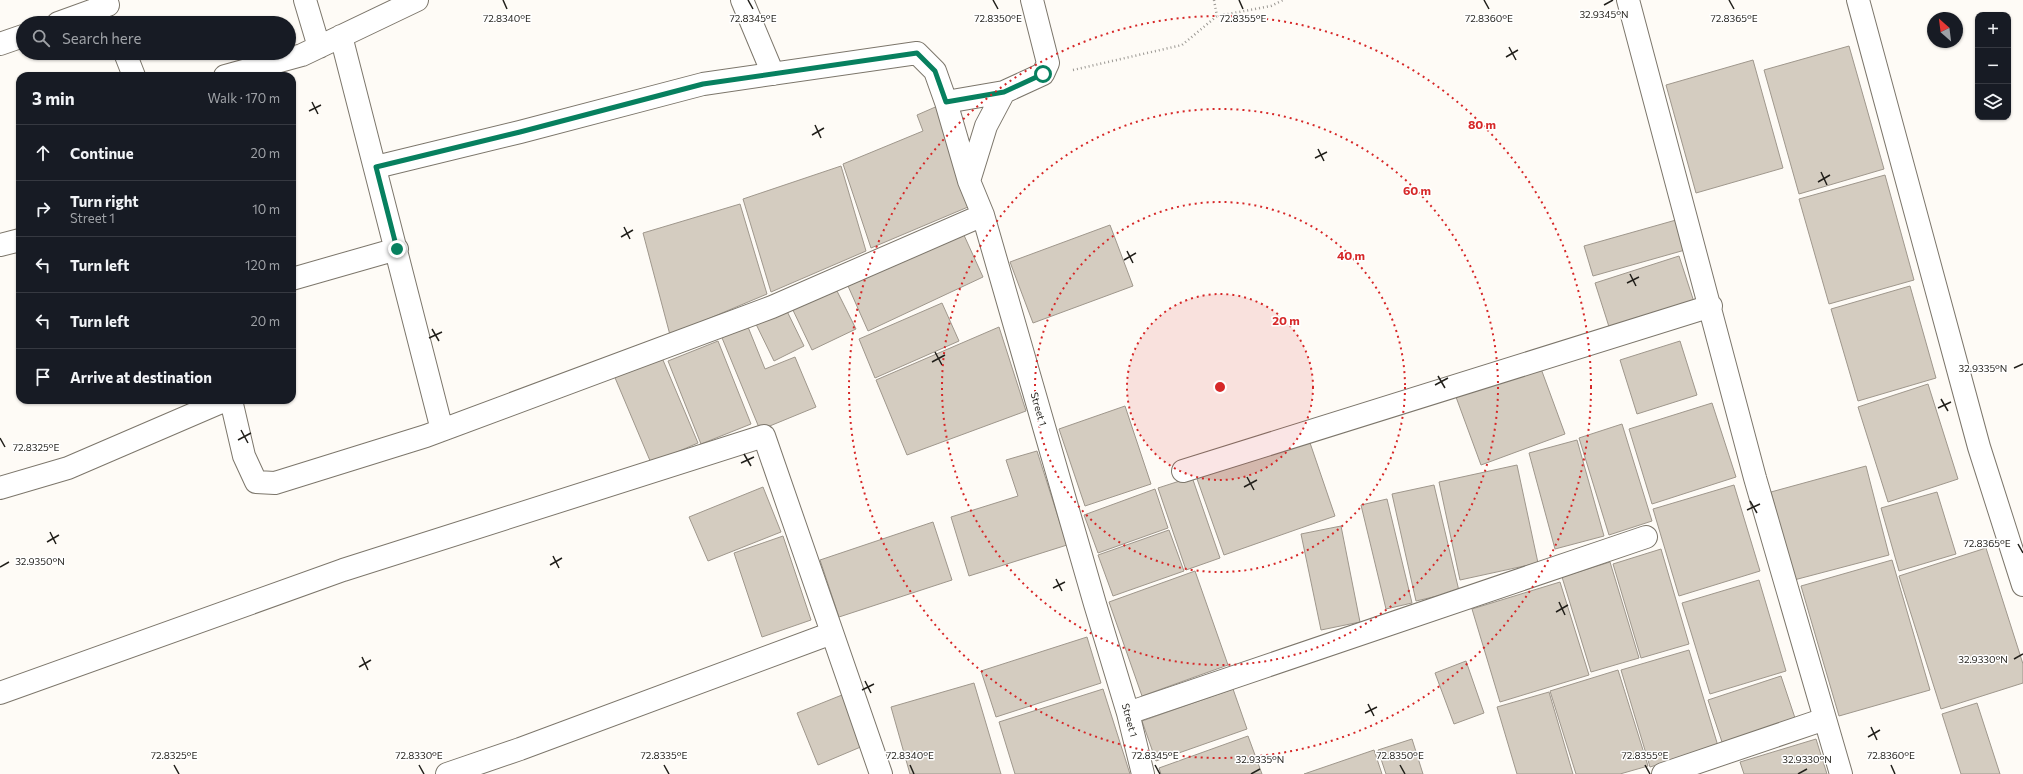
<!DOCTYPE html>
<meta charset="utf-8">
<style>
body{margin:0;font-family:Commissioner,sans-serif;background:#20242c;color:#f1f3f6}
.controls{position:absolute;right:12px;top:12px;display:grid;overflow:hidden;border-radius:8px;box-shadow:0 1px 3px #0004}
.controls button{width:36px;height:36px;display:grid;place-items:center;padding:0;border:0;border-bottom:1px solid #363941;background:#171b24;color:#f1f3f6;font:20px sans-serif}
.compass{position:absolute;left:1927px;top:12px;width:36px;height:36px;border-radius:50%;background:#171b24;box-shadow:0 1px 3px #0004;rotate:332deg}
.stop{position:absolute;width:12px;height:12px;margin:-9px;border:3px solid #07805f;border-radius:50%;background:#fff}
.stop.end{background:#07805f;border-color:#fff;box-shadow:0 1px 4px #0008}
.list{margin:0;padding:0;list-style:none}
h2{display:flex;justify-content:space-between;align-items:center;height:52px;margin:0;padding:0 16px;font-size:17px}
h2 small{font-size:13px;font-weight:400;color:#9ea1a6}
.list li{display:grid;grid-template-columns:26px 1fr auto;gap:12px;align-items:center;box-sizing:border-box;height:56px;padding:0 16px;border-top:1px solid #363941}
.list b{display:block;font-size:15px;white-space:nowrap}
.list p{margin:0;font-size:13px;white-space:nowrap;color:#9ea1a6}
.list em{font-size:13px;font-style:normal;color:#9ea1a6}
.icon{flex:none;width:22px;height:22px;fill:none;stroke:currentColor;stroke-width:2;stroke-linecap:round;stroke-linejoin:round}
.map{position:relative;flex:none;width:2023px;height:774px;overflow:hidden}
.search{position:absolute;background:#171b24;box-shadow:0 1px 3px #0004;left:16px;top:16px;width:280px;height:44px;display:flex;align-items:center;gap:10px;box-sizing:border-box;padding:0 14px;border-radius:22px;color:#9ea1a6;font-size:15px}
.panel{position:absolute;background:#171b24;box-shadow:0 1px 3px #0004;left:16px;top:72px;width:280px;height:332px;border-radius:12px}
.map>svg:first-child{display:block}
.building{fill:#d4ccc0;stroke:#9f978c}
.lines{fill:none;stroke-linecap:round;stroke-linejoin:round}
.minor-casing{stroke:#7c766b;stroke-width:24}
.path{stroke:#9b9893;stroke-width:2.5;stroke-dasharray:1 3;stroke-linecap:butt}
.minor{stroke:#fff;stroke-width:22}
.route{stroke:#07805f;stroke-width:5}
.ticks{fill:none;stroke:#211f1a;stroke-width:1.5}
.ring{fill:none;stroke:#d62828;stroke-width:2;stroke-dasharray:2 4}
.labels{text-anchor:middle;stroke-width:3;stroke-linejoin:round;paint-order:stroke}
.street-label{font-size:10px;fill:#211f1a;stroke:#fff}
.ticks-label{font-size:10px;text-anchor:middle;fill:#211f1a;stroke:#fff;stroke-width:3;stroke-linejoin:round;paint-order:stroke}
.centre{fill:#d62828;stroke:#fff;stroke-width:2}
.ring-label{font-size:12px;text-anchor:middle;font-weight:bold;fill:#d62828;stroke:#fff;stroke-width:3;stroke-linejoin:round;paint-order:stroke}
</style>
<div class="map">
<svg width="2023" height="774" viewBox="0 0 2023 774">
<rect width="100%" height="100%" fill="#fefbf6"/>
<path class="building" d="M1849,46L1884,169L1799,194L1764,70Z
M1753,60L1783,168L1696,193L1666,85Z
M940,105L968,207L871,248L843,164L923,131L917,115Z
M841,166L866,251L771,292L743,199Z
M1885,175L1914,280L1829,304L1799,199Z
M740,204L767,294L670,335L643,233Z
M1676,220L1685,250L1593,276L1584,246Z
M1110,225L1133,286L1033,323L1010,262Z
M963,233L983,277L868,331L848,286Z
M1679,256L1695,305L1611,333L1595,283Z
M834,285L856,329L812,350L791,306Z
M1910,286L1936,378L1858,401L1831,309Z
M942,303L959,341L875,378L859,339Z
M784,305L804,346L774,361L754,320Z
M746,322L765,369L795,357L816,407L760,430L720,333Z
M999,327L1026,411L907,455L876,380Z
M718,341L751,424L701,444L668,361Z
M1680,341L1697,395L1637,414L1620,360Z
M660,353L698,443L651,463L613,373Z
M1540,366L1565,434L1481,465L1456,397Z
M1928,384L1958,479L1888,502L1858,407Z
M1712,403L1736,477L1652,504L1629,429Z
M1125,406L1151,484L1085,506L1059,429Z
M1622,424L1652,521L1609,535L1579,438Z
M1308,437L1335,516L1224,555L1196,476Z
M1577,440L1604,536L1555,549L1529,453Z
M1037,451L1067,545L969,576L951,517L1018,496L1006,460Z
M1517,465L1538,563L1460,580L1439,482Z
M1866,466L1889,555L1794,580L1771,492Z
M1192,477L1220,558L1186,570L1158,488Z
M1434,485L1459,591L1416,601L1392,494Z
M1734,485L1760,571L1679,596L1653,509Z
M763,487L781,532L708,561L689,517Z
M1155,489L1168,528L1098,553L1084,515Z
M1937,492L1956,554L1899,571L1881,508Z
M1387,499L1412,603L1386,609L1361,505Z
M933,522L952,580L839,617L820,560Z
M1341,526L1360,622L1321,630L1301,534Z
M1169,530L1184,571L1113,596L1098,555Z
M783,536L811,620L762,637L734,553Z
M1986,548L2023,664V683L1941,709L1899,576Z
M1661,549L1689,644L1641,658L1613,564Z
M1892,560L1930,690L1839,716L1801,586Z
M1610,562L1639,658L1591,672L1562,577Z
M1195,571L1228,665L1142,696L1109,602Z
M1759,580L1786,671L1710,694L1682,603Z
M1560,582L1589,675L1500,702L1472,609Z
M1087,637L1101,683L996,717L981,671Z
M1689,650L1718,746L1650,767L1621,670Z
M1466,661L1484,713L1454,724L1435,673Z
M1618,670L1648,766L1620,774H1576L1550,691Z
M1781,676L1797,724L1724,748L1708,700Z
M974,683L1001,774H910L891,707Z
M1103,689L1130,774H1015L999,722Z
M1233,689L1247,729L1156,761L1142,721Z
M1549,692L1573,774H1517L1497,707Z
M842,695L863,746L818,765L797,713Z
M1977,703L2000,774H1961L1942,714Z
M1248,736L1262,774H1161L1159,768Z
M1412,739L1423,774H1386L1378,750Z
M1816,739L1827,774H1744L1740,762Z
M1374,750L1382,774H1304Z"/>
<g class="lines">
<g class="minor-casing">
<path id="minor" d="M305,0L319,47
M742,0L773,74
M1628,0L1755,478L1841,774
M1858,0L1979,447L2023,585
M58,23L108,5
M341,36L442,430
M0,44L23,36
M125,53L134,76
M225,76L302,55L417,0
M946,102L1004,92
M376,167L520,132L703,84L917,53L935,71L946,102L969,181L983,215L1095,604L1128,713L1143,774
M969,181L986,126L1004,92L1043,74L1048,63L1032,0
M0,245L20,240
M292,279L397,249
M231,400L244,456L256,482L275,483L426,436L772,307L983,215
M1183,471L1711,306
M0,488L68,468L226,400
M0,693L343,570L764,436L881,774
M1128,713L1646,537
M447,774L520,749L832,633
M1663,774L1825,719"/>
</g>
<path class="path" d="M1214,0L1217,16
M1073,70L1182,45L1217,16L1271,6L1283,0"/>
<use href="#minor" class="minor"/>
</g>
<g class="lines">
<path class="route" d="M397,249L376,167L520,132L703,84L917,53L935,71L946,102L1004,92L1043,74"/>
</g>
<path class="ticks" d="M503,0L507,9M748,0L753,9M993,0L998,9M1239,0L1243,9M1484,0L1489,9M1729,0L1734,9M1604,5L1613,0M1509,47L1516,60M1506,57L1518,50M312,102L318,114M309,111L321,105M815,125L821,138M812,135L824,128M1318,149L1324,161M1315,158L1327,152M1821,172L1827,185M1818,182L1830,175M624,227L630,239M621,237L633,230M1127,251L1133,263M1124,260L1136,253M1630,274L1636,286M1627,283L1639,277M432,329L439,341M429,338L442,332M935,352L942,365M932,362L945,355M2014,368L2023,364M1438,376L1445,388M1435,385L1448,378M1941,399L1948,411M1938,408L1951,402M241,430L248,443M0,438L5,447M238,440L251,433M744,454L751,466M741,463L754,457M1247,477L1254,490M1244,487L1257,480M1750,501L1757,513M1747,510L1760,504M50,532L56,544M47,542L59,535M2018,544L2023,553M553,556L559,568M550,565L562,558M0,567L9,562M1056,579L1062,591M1053,588L1065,582M1559,602L1565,615M1556,612L1568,605M362,657L368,670M2014,659L2023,654M359,667L371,660M865,681L871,693M862,690L874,684M1368,704L1374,716M1365,713L1377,707M1871,727L1877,740M1868,737L1880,730M174,765L179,774M419,765L424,774M664,765L669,774M910,765L914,774M1155,765L1160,774M1400,765L1405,774M1645,765L1650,774M1891,765L1895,774M1251,774L1260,769M1798,774L1807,769"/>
<circle cx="1220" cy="387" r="93" fill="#d62828" fill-opacity=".12"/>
<g class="ring">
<circle cx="1220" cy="387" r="93"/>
<circle cx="1220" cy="387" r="185"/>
<circle cx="1220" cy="387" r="278"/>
<circle cx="1220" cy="387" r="371"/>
</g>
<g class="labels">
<g class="street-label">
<text transform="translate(1039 409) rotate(74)" y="4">Street 1</text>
<text transform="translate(1130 720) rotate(75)" y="4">Street 1</text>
</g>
</g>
<g class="ticks-label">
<text x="1604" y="18">32.9345°N</text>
<text x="507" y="22">72.8340°E</text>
<text x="753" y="22">72.8345°E</text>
<text x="998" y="22">72.8350°E</text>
<text x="1243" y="22">72.8355°E</text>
<text x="1489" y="22">72.8360°E</text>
<text x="1734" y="22">72.8365°E</text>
<text x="1983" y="372">32.9335°N</text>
<text x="36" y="451">72.8325°E</text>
<text x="1987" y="547">72.8365°E</text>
<text x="40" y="565">32.9350°N</text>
<text x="1983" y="663">32.9330°N</text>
<text x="174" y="759">72.8325°E</text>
<text x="419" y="759">72.8330°E</text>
<text x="664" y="759">72.8335°E</text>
<text x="910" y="759">72.8340°E</text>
<text x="1155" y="759">72.8345°E</text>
<text x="1400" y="759">72.8350°E</text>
<text x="1645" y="759">72.8355°E</text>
<text x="1891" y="759">72.8360°E</text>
<text x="1260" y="763">32.9335°N</text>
<text x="1807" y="763">32.9330°N</text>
</g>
<circle cx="1220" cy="387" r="6" class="centre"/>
<g class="ring-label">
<text x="1482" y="129">80 m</text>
<text x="1417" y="195">60 m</text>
<text x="1351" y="260">40 m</text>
<text x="1286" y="325">20 m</text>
</g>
</svg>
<div class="controls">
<button>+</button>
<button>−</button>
<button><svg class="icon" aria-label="layers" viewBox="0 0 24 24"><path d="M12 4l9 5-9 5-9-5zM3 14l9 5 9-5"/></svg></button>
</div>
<svg class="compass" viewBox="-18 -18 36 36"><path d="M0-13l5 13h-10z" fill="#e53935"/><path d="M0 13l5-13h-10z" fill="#9ea1a6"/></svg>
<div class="stop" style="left:1043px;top:74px"></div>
<div class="stop end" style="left:397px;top:249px"></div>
<div class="search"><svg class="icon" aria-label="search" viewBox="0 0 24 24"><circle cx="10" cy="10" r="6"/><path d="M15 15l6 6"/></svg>Search here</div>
<section class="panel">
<h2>3 min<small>Walk · 170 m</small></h2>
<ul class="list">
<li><svg class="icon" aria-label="ahead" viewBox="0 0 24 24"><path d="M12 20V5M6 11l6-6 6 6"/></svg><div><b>Continue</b></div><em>20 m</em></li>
<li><svg class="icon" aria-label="right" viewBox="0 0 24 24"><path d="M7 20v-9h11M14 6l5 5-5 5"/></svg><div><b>Turn right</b><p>Street 1</p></div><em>10 m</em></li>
<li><svg class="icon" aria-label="left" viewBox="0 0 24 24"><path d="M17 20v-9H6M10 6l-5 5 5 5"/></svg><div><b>Turn left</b></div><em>120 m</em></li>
<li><svg class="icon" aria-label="left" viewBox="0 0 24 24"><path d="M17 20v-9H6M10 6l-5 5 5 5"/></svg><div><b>Turn left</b></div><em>20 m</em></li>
<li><svg class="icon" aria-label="arrive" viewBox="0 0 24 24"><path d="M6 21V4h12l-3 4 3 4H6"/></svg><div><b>Arrive at destination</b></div></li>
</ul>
</section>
</div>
